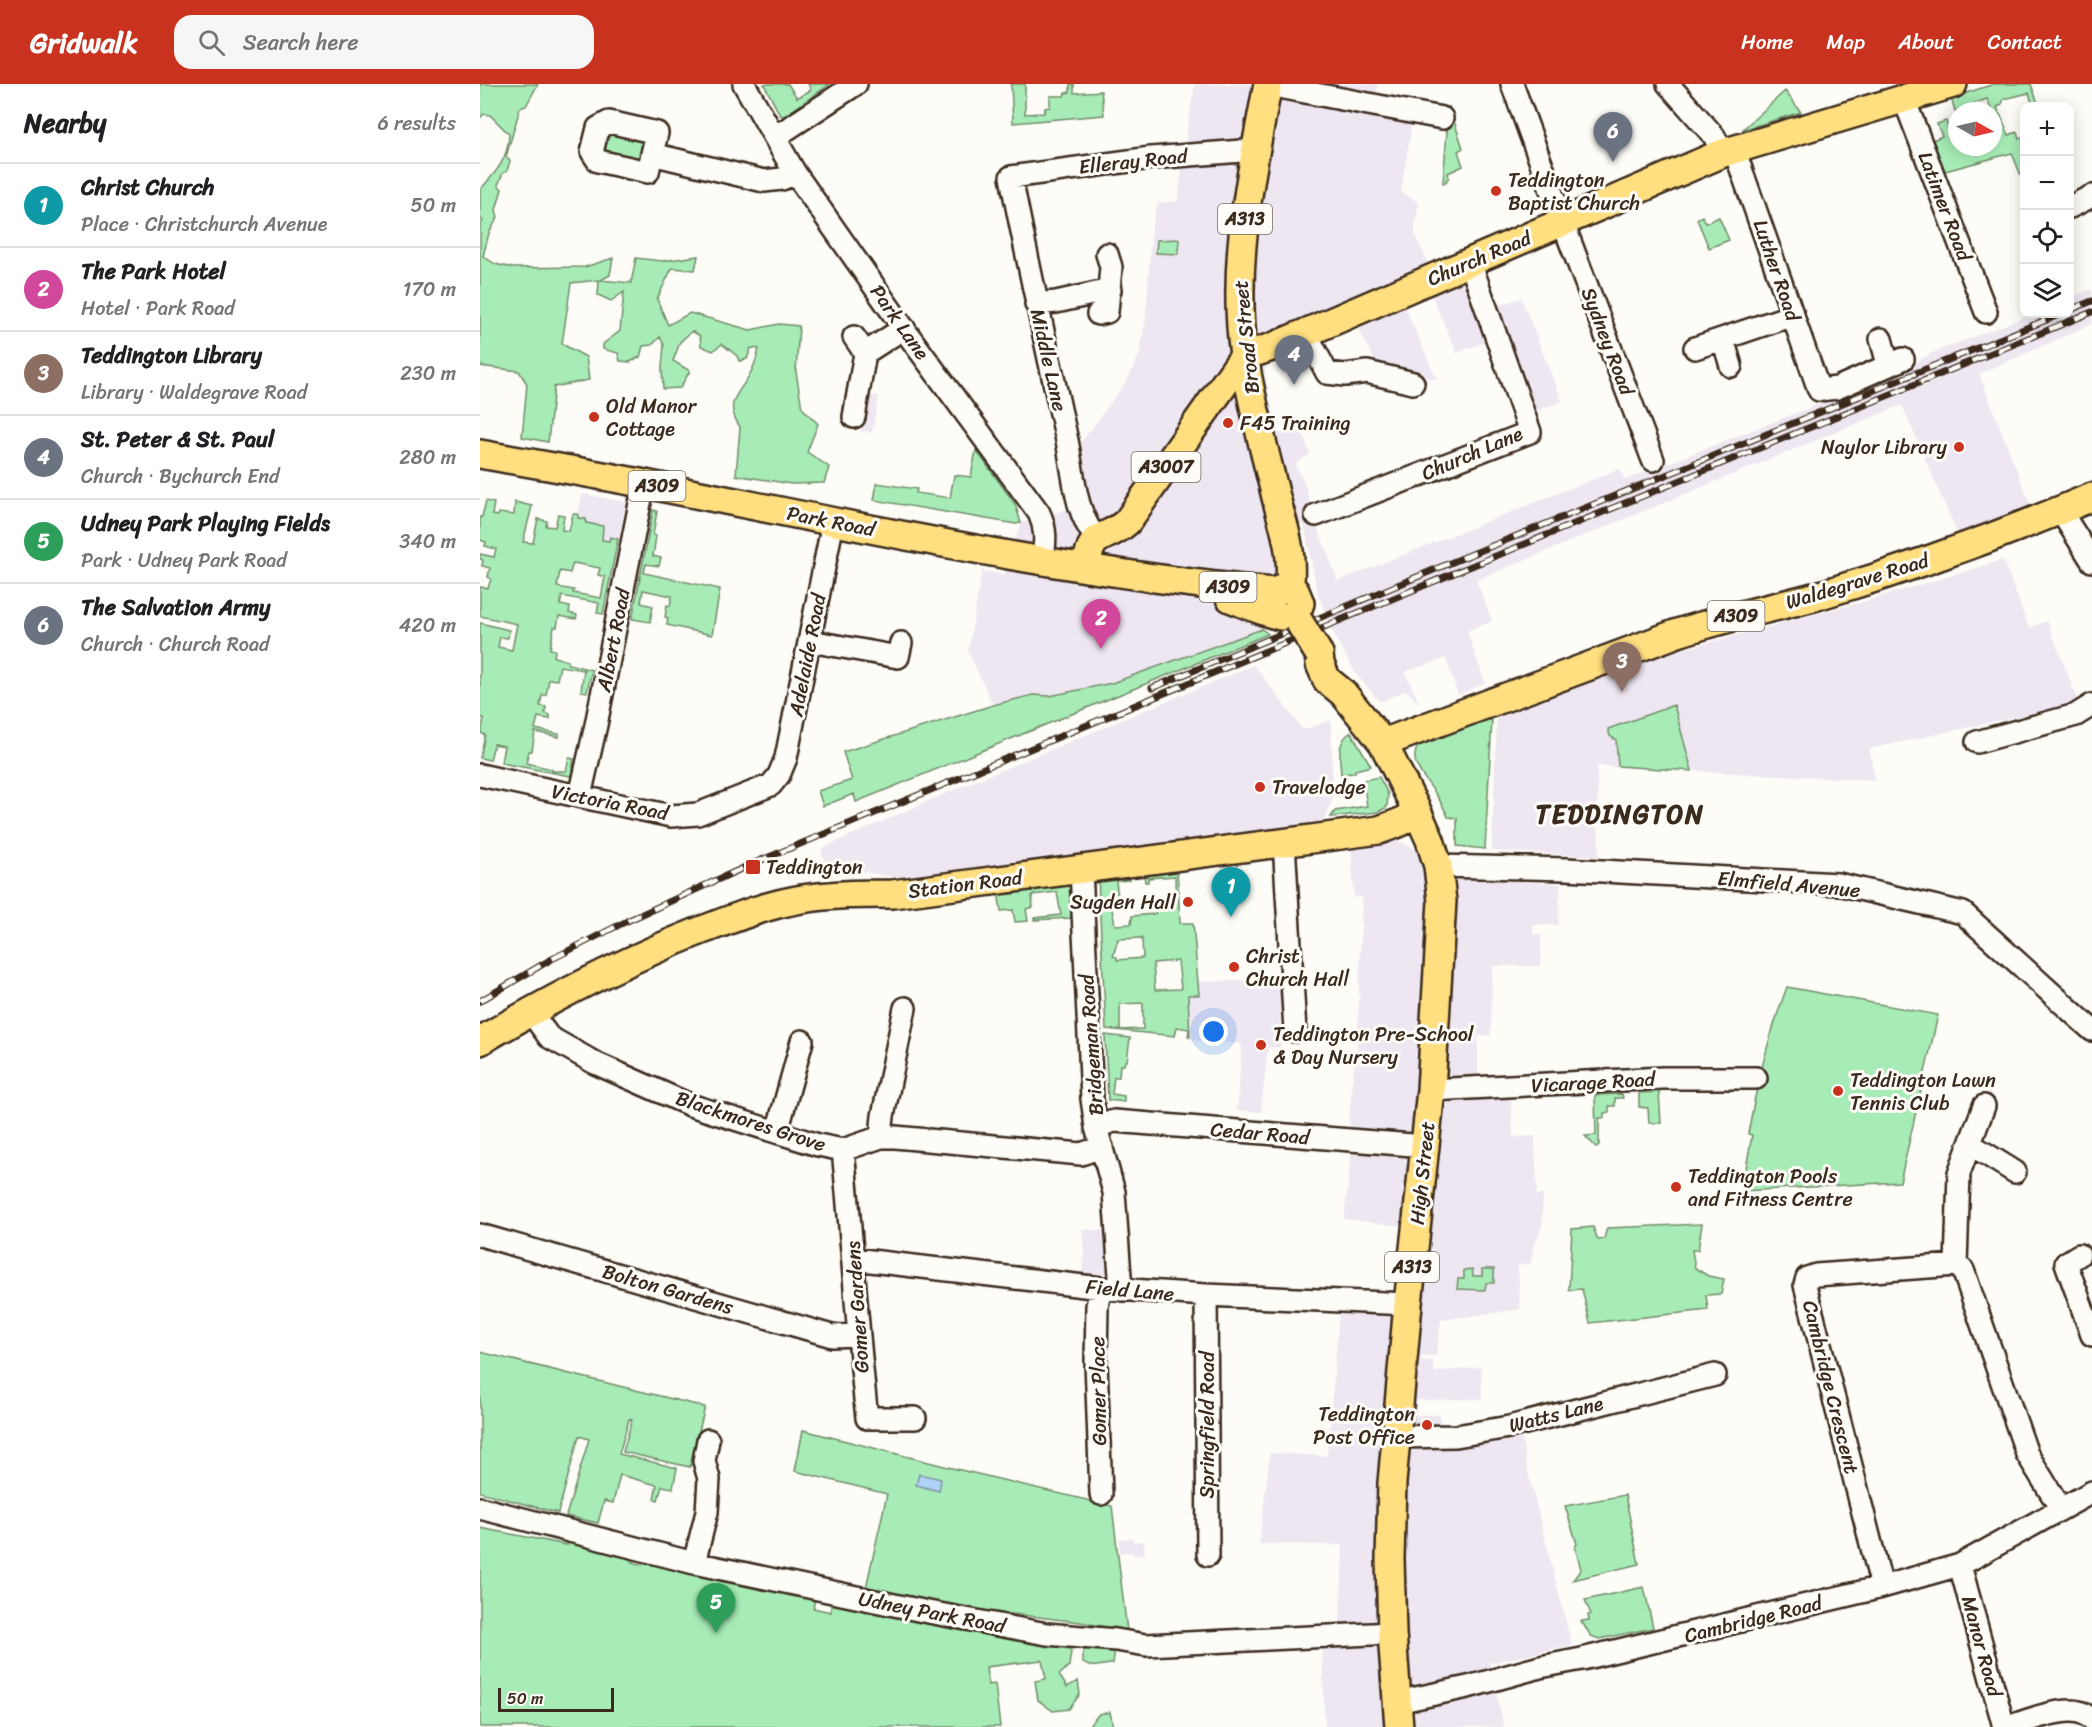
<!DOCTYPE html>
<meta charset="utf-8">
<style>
body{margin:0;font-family:Sriracha,sans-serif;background:#f6f6f6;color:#202124}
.controls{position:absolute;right:18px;top:18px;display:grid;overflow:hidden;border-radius:12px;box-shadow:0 3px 15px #0003}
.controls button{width:54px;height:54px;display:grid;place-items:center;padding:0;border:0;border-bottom:2px solid #e0e0e0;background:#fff;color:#202124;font:30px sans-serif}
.compass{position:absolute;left:1468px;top:18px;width:54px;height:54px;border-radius:50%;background:#fff;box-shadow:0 3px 15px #0003;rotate:98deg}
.scale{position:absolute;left:18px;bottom:15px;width:116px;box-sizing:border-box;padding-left:6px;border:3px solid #3b2a1e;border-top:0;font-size:16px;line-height:21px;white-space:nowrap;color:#3b2a1e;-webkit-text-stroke:4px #fdfcf7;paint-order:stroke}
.you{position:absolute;left:734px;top:948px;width:21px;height:21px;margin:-15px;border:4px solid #fff;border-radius:50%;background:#1a73e8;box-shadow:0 0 0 9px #1a73e833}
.badge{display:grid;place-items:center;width:39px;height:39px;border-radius:50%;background:#c8321e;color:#fff;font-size:20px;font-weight:700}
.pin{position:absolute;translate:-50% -50px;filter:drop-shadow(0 2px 3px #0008)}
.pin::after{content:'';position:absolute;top:32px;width:21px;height:18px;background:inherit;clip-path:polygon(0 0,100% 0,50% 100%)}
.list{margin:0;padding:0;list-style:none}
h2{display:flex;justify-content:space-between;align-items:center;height:78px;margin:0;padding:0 24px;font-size:26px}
h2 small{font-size:20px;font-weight:400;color:#757577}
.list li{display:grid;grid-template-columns:39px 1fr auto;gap:18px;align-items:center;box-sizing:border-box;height:84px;padding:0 24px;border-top:2px solid #e0e0e0}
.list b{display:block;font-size:22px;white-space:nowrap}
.list p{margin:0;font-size:20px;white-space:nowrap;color:#757577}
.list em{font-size:20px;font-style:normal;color:#757577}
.icon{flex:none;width:33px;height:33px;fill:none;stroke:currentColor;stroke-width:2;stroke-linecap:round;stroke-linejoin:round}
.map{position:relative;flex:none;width:1612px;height:1643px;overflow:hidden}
header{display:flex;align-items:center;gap:36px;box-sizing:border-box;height:84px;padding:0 30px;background:#c8321e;color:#fff}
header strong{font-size:28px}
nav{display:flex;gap:33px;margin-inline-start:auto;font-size:21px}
.search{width:420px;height:54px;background:#f6f6f6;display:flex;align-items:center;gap:15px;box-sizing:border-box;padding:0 21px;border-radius:18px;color:#757577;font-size:22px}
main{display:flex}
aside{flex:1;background:#fff}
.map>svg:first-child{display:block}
.built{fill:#eee6f0}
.green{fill:#a7ecb6;stroke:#718b6a;stroke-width:1.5;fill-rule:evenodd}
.water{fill:#b0d4f8;stroke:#8190a1;stroke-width:1.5}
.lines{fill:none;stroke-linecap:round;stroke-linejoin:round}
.minor-casing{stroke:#3b2a1e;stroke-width:26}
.major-casing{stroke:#3b2a1e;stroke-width:32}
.minor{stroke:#fdfcf7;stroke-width:21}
.major{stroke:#ffdf80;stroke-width:27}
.rail-casing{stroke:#3b2a1e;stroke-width:7}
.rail{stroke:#fdfcf7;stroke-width:4.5;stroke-dasharray:14;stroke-linecap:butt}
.major-bridge-casing{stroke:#3b2a1e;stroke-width:32;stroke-linecap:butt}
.major-bridge{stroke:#ffdf80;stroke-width:27}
.poi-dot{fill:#c8321e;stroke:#fdfcf7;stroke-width:2}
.labels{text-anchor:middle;stroke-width:6;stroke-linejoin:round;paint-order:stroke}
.shield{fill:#fdfcf7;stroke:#75695f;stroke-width:1.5}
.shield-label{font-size:18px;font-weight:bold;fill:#3b2a1e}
.street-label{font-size:20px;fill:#3b2a1e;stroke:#fdfcf7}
.poi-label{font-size:20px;fill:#3b2a1e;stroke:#fdfcf7;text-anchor:start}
.district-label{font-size:26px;font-weight:bold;letter-spacing:1.5px;fill:#3b2a1e;stroke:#fdfcf7}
</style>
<header>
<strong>Gridwalk</strong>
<div class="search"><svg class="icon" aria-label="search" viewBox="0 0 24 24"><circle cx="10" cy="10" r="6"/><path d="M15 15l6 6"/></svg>Search here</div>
<nav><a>Home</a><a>Map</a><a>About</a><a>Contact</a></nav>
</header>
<main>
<aside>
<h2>Nearby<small>6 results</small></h2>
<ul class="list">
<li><span class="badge" style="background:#0f9aa8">1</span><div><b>Christ Church</b><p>Place · Christchurch Avenue</p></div><em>50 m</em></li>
<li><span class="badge" style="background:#d1479c">2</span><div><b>The Park Hotel</b><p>Hotel · Park Road</p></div><em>170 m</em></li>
<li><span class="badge" style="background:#8d6e63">3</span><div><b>Teddington Library</b><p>Library · Waldegrave Road</p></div><em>230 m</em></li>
<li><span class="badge" style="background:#6b7280">4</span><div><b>St. Peter &amp; St. Paul</b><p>Church · Bychurch End</p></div><em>280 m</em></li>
<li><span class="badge" style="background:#2e9e5b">5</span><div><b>Udney Park Playing Fields</b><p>Park · Udney Park Road</p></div><em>340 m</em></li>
<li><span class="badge" style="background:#6b7280">6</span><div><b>The Salvation Army</b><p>Church · Church Road</p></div><em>420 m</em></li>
</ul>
</aside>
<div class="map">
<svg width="1612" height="1643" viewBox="0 0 1612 1643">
<rect width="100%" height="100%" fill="#fdfcf7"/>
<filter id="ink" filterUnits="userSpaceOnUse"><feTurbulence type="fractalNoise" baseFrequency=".0167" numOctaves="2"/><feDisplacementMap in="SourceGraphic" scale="12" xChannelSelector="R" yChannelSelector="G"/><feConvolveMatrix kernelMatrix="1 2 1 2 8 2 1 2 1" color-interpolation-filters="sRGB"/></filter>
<g filter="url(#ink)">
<path class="built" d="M715,0H898L896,11L935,19L921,108L939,119L935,141V151L953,191L1000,172L1016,222L1041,214L1082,317L1054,328L1025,250L977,269L950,208L924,221L957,296L896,279L876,240L789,277L784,289L798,349H823L830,370L815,380L826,404L835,437L858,497L1139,385L1145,396L1359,312L1434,279L1450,270L1552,230H1590V214L1612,205V240L1499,290L1551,422L1477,449L1422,321L996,496L1012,537L987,547L1005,599L978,611L966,574L925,588L939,619L926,606L900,618L876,590L855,553L838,511L824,440L794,448L800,483L792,497L782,545L632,599L570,612L553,611L513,621L488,567L502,487L524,491L541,439L605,420L595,367L648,295L660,269L666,231L672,141L678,119L698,117L706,52Z
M388,311L399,312L392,348L381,347Z
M102,410L146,418L133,483L90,475Z
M1523,476L1549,544L1567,537L1599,619L1389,665L1395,696L1117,682L1119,772L1012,767L1017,631L1193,568L1386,517Z
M774,581L823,646L851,636L853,714L842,742L414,793L346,781L341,765L464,710Z
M918,757L932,763L942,772L947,792L1081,800L1078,841H1053V850L1061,851V882H1012L1011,951L998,952V1014L1031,1013L1033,1053L1055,1052L1057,1111H1063L1062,1142L1056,1158H1054L1051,1179L1038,1181L1040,1225L961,1236L956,1272H941L940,1276L953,1277L954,1288L1001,1283L1002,1315L937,1316L936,1331H960V1346L1038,1334L1047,1384L1092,1561L1009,1579L1024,1643H845L842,1561L860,1543L863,1461L779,1460L790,1369L847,1372L859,1230L911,1228L921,1142L864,1135L872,1066L869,1036L875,970L877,969L882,813H874L871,760Z
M800,895V964L788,963L781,1028L757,1026L762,960L711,956L708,911L718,910V898Z
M602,1145L625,1147L626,1196L602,1193L604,1173Z
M652,1454L653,1458L664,1457L665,1470L653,1471V1468L640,1469L639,1455Z"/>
<path class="green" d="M0,0H58L46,22L40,24L26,73L30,77L27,87L23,89L18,101L22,105L16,126L18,133L9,149L3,172L15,180L33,184L105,183L133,174L130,191L121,196L151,199L156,174L182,177L218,172L215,186L192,184L177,215L188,241L210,229L270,246L299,240L319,242L316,288L322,324L338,340L327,368L349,383L344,399L311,400L256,391L260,343C242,317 261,309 271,288C275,281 277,272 279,265L271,264L267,275L259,277L257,272L242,260L233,267L221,262L220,252L212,247L200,258L193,277L210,287L200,304L183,305L182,284L184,261L180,253L172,261L163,262L160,273L150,278L140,277L138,269L123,265V260L140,247L144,208L131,217L118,211L119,196L91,199L82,260L106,273L109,296L74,303L68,358L42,353L47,300L39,287L0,282V141L3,137L0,134V106C16,88 28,76 29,50L10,31L4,30L0,34Z
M284,0H308L317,14L331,6L328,0H350L304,32L300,31Z
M531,0H545V30L564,29L565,24L570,23V12H584L585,9L590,8V0H594V9L621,7L624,31L533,39Z
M1514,0H1551L1559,22H1553L1549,9L1524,15L1522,20L1517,23L1529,51L1537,48L1539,55L1544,53V97H1543L1532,69L1465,87L1453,56L1462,52L1457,40L1466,37L1473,57L1477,56V63H1513V41L1517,39L1507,15L1482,24V27H1477V33L1471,14Z
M1305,7L1321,28L1262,46Z
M969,22L983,64L978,67L983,82L968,89L969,94L966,96L967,98L963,99Z
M129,49L164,56L159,77L124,69Z
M1222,132L1226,139L1239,133L1249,156L1229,164L1217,135Z
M699,155L698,170L676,169L677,156Z
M496,366L535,420L541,439L536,440L394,416L397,399L437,405L436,409L470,414L474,391L491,393Z
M6,417L14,419L12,431L18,432L19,429L34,431L35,418L52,422L43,458L53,459L58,435L67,437L66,442L75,443L78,430L84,431L82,446L89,447L93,430H98V434L106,435V439L123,442L122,456L129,457L130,453L138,455L123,530L117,529L119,519L82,512L80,521L90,523L89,529L97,531L96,535L79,532L77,543H74L70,565L75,566L74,573L88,577V580L112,586L107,608L101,607L104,586L80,582L77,596L69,595L66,611H62L60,622L66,623L65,629L70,631V635L58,633L55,645L79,650V653L55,648L52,667H49L46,679L72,685V687H86L89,674L94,675L91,692L21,679L24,662L14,660L10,676L0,674L5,651L1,649L4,634L0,633V539L29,546L28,554L20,553L18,563L32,566L37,540L0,532V503L8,504L11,495L8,493L10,484L2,482L3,476L0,475V470L14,473L16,465L5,462L6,458L0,456V433H2ZM93,479L120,484L118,491L125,493L121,514L93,509L94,506L77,503L80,487L90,489Z
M173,426L177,427L173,451L176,452L173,472L181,474L179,482L166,480L164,489L240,505L232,551L187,541L188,534L185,533L187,521L190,522L192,512L163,506L161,519L173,522L170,538L152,535Z
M782,545L788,550L376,718L374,710L343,722L338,707L372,696L363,668L513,621L553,611L570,612L632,599Z
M1194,621L1212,687L1138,682L1136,656L1130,652L1128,645Z
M1012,635L1005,765L977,762V734L968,733C965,726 961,718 957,712C944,691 921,675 946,652Z
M871,648L891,682L875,686V689L861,690C860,674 856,658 871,648Z
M899,693L908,710L907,723L898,728L851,733L855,727L887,722L883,696Z
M697,784L700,839H713L719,911H708L710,953H708L709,945L697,943L695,952L626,945L618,794ZM664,791L665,798H668V794L695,792L696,815L667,816V819H675V830L652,832L651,840L635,841L630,815L638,814L636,797L649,796V793ZM662,854L663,874L637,876V873L633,872L638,855ZM698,877L701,905L675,906L673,879ZM663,919V945L640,946V920Z
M589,800L591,834L554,836V834L581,831L577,808L552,811L553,823L546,825L548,837L535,838L533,826L521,827L518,808Z
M1307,903L1458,931L1420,1098L1262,1107L1272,1051L1268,1050C1277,997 1288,953 1307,903Z
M625,951L650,954L647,977H645L644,981H640L639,993H634L632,1010L644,1012V1018L628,1016Z
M1179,1008L1181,1039H1169L1168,1024L1159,1023V1009Z
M1142,1010L1143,1014H1135V1022H1129V1028L1124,1029V1034H1119V1061L1116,1063L1105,1052L1116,1051L1115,1011Z
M1222,1140L1218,1166H1212L1215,1184L1228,1192L1244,1195L1241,1210L1226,1211L1228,1226L1110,1239L1102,1205L1089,1206L1092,1145L1113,1143L1118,1156L1124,1155L1127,1144Z
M992,1185L993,1192H1002V1185H1014V1199H1006L1005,1206L977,1205L978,1195H984V1186Z
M0,1268L225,1323L210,1383L143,1368L152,1336L149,1335L139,1370L197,1384L193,1404L182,1402L178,1416L174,1415L177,1401L140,1391L133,1419L124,1417L118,1439L86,1432L109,1355L99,1352L78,1429L0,1408Z
M323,1346L472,1384L632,1422L647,1547L600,1538L473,1523L386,1504L407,1410L315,1387Z
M1145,1411L1159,1480L1093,1496L1101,1485L1095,1463L1097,1460L1085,1422Z
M0,1444L87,1461V1455L154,1472L152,1478L162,1481L165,1476L335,1515L333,1524L351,1528L352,1519L586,1560L591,1568L589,1582L579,1591L587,1603L598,1597L600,1610L589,1625L573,1627L558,1616L555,1597L566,1595L562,1576L506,1583L508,1601L515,1600L520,1643H0Z
M1164,1503L1173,1544L1119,1555L1111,1552L1101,1537L1109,1536L1108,1531L1111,1530L1105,1516Z
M609,1561L635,1563L633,1580C621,1580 613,1586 603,1579V1568Z
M630,1628L633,1643H608L619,1630Z"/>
<path class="water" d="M439,1390L461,1395L459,1407L436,1401Z"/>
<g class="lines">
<g class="minor-casing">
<path id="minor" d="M264,0L315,89L429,252L559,429C567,446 565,458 563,476
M1032,0L1083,139L1173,376
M1188,0L1234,52L1243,69
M788,1L962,34
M1424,15L1506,228
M295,53L376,0
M1254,65L1339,306L1357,304L1423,275
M172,70L168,88L118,77L112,68L118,44L129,38L177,49L172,70L284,97L302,95L315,89
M1590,123L1612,112
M556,220L576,218L630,206
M618,230L627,228L631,183L627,170
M826,249L847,289L865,291L887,288L933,299
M374,253L385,269L424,244
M1243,255L1251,282
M1401,255L1408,280
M1215,264L1313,231
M374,333L385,269
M1580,426L1612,477
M836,431L1050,348L990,178
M617,455C593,427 594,386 586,352C567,266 548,180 531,93L671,74L775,66
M330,557L418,573L421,559
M1497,658L1596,631L1612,621
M0,691L191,732L218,730L291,701L299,691L306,674L353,438
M100,712L116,641L164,399
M804,758L815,947
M958,782L1086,785L1358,800L1483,829L1612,946
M601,785L612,1015L616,1043L634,1108L641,1206
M50,927L69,953L115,979L210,1021L338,1061L363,1066L401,1053H415L601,1070L622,1063
M951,1006L1183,994H1276
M616,1043L634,1037L945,1062
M297,1048L322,957
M401,1053L403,1032L425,924
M1490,1060L1535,1088
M363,1066C372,1155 377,1245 387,1334H435
M0,1151L352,1252L377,1251
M1599,1171L1586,1179L1612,1251
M374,1175L621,1204L726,1211L928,1220
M1476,1181L1479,1089L1504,1022
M621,1204L617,1222L616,1278L621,1410
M726,1211L728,1471
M915,1353L976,1352L1029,1343L1235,1291
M0,1424L214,1479L443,1527L567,1550L636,1556L666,1561L912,1549
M214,1479L227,1428L229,1395L224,1377L228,1356
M1480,1481L1524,1643
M1402,1503L1325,1201L1327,1194L1336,1191L1476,1181L1483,1186L1547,1370L1581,1425
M917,1618L988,1603L1060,1583L1102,1575L1402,1503L1480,1481L1612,1408
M1528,1643C1545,1637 1582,1623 1599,1628C1604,1629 1608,1633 1612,1635"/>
</g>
<g class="major-casing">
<path id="major" d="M788,0C771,89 751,181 764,271C771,317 783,361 794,405C799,428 809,453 810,476C811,485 810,495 810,504
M764,272L795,262L837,244L1243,69L1473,0
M0,370C55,380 110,389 165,400C373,441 582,488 793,508
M606,484C612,444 621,460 647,438L764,272
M750,514C760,518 801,535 808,533C815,531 818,526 820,519L815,507L806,503L793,508L790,521L795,530
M839,570L840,580L847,596L863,609L903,659L937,727L950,756L958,782L962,817L951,1006L928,1220L912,1399L910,1475L912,1549L919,1643
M903,659L1195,550C1242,534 1290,525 1337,512C1430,484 1522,451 1612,413
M0,957C69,916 142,878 217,848C252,835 285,821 322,815C353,810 382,810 413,810L899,746L921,738L937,727"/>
</g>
<use href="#minor" class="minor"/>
<use href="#major" class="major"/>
<g class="rail-casing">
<path id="rail" d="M1590,226L1612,217
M672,604L975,477L1581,230
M0,917L70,876L147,837L272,780L979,487L1612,228"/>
</g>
<use href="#rail" class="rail"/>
<g class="major-bridge-casing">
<path id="major-bridge" d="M818,536L839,570"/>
</g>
<use href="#major-bridge" class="major-bridge"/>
</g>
</g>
<g class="poi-dot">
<circle cx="1016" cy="107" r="6"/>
<circle cx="114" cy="333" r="6"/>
<circle cx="748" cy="339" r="6"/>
<circle cx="1479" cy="363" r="6"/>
<circle cx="780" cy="703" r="6"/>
<rect x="265" y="775" width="16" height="16" rx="3"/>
<circle cx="708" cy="818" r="6"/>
<circle cx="754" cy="883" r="6"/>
<circle cx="781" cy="961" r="6"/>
<circle cx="1358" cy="1007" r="6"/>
<circle cx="1196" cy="1103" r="6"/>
<circle cx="947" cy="1341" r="6"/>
</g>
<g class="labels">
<g class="shield">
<rect x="738" y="120" width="54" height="30" rx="4.5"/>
<rect x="651.5" y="368" width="69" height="30" rx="4.5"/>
<rect x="148.5" y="387" width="57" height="30" rx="4.5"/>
<rect x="719.5" y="488" width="57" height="30" rx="4.5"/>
<rect x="1227.5" y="517" width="57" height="30" rx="4.5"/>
<rect x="905" y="1168" width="54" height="30" rx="4.5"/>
</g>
<g class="shield-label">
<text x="765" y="141">A313</text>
<text x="686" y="389">A3007</text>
<text x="177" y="408">A309</text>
<text x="748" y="509">A309</text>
<text x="1256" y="538">A309</text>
<text x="932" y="1189">A313</text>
</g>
<g class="street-label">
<text transform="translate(653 77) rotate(-6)" y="7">Elleray Road</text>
<text transform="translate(1465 122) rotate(69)" y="7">Latimer Road</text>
<text transform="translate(999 174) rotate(-23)" y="7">Church Road</text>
<text transform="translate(1297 186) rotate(71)" y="7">Luther Road</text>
<text transform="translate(420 238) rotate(55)" y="7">Park Lane</text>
<text transform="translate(766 253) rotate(-96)" y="7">Broad Street</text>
<text transform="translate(1128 257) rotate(69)" y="7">Sydney Road</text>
<text transform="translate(569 276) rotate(77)" y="7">Middle Lane</text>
<text transform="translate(992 369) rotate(-23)" y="7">Church Lane</text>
<text transform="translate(351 437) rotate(11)" y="7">Park Road</text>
<text transform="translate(1377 497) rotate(-17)" y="7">Waldegrave Road</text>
<text transform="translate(133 556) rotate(-79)" y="7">Albert Road</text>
<text transform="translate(327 571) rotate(-79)" y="7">Adelaide Road</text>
<text transform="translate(130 718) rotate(11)" y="7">Victoria Road</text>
<text transform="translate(485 800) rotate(-7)" y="7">Station Road</text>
<text transform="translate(1309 800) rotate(5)" y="7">Elmfield Avenue</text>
<text transform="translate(611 961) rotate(-94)" y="7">Bridgeman Road</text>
<text transform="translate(1113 998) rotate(-3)" y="7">Vicarage Road</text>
<text transform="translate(271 1037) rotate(18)" y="7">Blackmores Grove</text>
<text transform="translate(780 1049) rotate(5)" y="7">Cedar Road</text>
<text transform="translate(942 1089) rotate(-84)" y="7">High Street</text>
<text transform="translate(188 1205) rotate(16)" y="7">Bolton Gardens</text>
<text transform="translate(650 1206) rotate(5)" y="7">Field Lane</text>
<text transform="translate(377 1223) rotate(-94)" y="7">Gomer Gardens</text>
<text transform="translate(1351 1303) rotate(76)" y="7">Cambridge Crescent</text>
<text transform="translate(618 1307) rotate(-91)" y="7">Gomer Place</text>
<text transform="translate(1076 1330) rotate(-14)" y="7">Watts Lane</text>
<text transform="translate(727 1341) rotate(-90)" y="7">Springfield Road</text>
<text transform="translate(452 1528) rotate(11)" y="7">Udney Park Road</text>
<text transform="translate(1273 1535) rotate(-14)" y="7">Cambridge Road</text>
<text transform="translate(1502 1562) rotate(75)" y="7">Manor Road</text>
</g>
<g class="poi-label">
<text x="1028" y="103">Teddington<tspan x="1028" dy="23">Baptist Church</tspan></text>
<text x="126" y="329">Old Manor<tspan x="126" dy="23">Cottage</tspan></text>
<text x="760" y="346">F45 Training</text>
<text x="1467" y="370" text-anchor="end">Naylor Library</text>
<text x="792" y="710">Travelodge</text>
<text x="286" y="790">Teddington</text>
<text x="696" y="825" text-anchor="end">Sugden Hall</text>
<text x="766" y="879">Christ<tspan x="766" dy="23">Church Hall</tspan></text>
<text x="793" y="957">Teddington Pre-School<tspan x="793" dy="23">&amp; Day Nursery</tspan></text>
<text x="1370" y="1003">Teddington Lawn<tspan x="1370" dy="23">Tennis Club</tspan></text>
<text x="1208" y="1099">Teddington Pools<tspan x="1208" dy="23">and Fitness Centre</tspan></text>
<text x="935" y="1337" text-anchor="end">Teddington<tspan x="935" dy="23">Post Office</tspan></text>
</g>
<g class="district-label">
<text x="1140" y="739">TEDDINGTON</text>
</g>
</g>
</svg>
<div class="controls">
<button>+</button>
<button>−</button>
<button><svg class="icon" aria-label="locate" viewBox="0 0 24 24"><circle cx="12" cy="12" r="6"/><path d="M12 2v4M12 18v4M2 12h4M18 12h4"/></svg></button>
<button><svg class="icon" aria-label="layers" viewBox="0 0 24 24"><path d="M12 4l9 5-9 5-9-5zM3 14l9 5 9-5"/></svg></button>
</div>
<svg class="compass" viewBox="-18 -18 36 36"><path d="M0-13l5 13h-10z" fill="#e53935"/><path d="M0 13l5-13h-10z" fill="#757577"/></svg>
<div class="scale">50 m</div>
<div class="you"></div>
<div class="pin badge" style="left:751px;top:833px;background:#0f9aa8">1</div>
<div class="pin badge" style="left:621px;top:565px;background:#d1479c">2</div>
<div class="pin badge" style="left:1142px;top:608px;background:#8d6e63">3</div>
<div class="pin badge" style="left:814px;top:301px;background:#6b7280">4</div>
<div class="pin badge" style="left:236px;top:1549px;background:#2e9e5b">5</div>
<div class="pin badge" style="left:1133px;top:78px;background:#6b7280">6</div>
</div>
</main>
